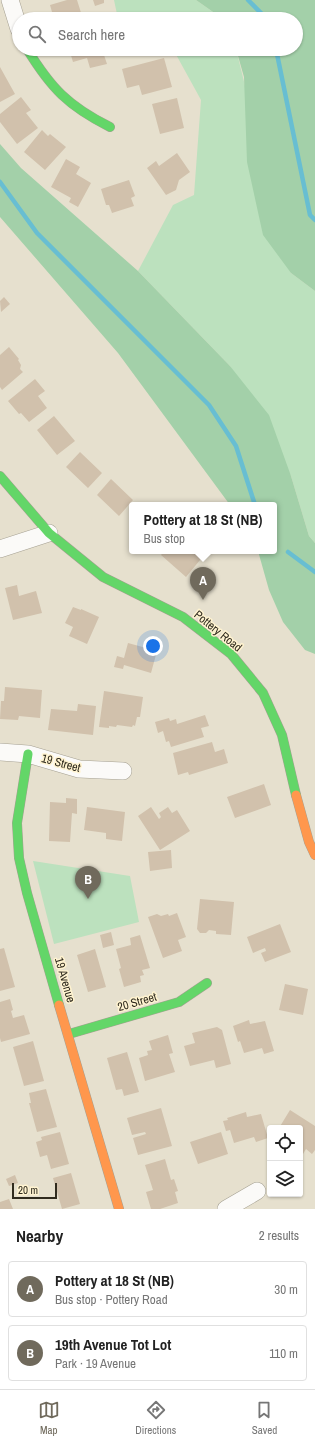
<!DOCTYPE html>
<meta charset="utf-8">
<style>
body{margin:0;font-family:"Archivo Narrow",sans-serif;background:#f2f2f2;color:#222}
.controls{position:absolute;right:12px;bottom:12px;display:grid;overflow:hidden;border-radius:4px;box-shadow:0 1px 3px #0004}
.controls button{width:36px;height:36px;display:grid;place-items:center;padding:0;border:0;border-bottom:1px solid #e0e0e0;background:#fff;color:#222;font:20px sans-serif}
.scale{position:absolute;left:12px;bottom:10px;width:45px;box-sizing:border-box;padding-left:4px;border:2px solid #302b1e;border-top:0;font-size:11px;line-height:14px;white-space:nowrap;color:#302b1e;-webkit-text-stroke:3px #fff3d0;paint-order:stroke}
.you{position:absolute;left:153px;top:646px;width:14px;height:14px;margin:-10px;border:3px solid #fff;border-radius:50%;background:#1a73e8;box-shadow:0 0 0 6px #1a73e833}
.badge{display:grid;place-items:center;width:26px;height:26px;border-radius:50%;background:#706a5c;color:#fff;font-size:13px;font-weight:700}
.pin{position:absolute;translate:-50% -33px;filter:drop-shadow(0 1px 2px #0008)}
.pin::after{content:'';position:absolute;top:21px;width:14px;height:12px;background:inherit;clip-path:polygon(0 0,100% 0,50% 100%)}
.popup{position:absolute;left:129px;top:502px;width:148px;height:52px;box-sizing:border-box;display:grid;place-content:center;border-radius:4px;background:#fff;filter:drop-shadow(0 1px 3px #0005);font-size:13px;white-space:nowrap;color:#767676}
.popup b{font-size:15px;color:#222}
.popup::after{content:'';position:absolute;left:50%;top:100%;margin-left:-8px;border:8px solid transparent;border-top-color:#fff}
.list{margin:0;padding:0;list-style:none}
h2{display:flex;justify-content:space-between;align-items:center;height:52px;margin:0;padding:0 16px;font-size:17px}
h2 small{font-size:13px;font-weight:400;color:#767676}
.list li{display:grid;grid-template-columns:26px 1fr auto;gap:12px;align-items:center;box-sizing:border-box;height:56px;margin:0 8px 8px;padding:0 8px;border:1px solid #e0e0e0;border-radius:4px}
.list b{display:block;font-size:15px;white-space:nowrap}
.list p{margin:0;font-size:13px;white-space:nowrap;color:#767676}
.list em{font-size:13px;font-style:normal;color:#767676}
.icon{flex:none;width:22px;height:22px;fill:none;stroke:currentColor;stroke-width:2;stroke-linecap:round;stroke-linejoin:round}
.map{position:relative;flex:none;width:315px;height:1209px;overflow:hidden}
.search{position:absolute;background:#fff;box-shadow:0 1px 3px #0004;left:12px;right:12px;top:12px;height:44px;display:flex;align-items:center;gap:10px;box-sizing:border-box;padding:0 14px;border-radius:22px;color:#767676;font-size:15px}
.sheet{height:180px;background:#fff}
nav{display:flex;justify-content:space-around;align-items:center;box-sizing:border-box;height:56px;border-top:1px solid #e0e0e0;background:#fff;font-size:11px;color:#767676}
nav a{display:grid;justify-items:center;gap:2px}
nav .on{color:#706a5c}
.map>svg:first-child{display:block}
.green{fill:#bce1be}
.forest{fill:#a3d0a9}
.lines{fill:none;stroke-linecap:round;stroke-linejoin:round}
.stream{stroke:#68bed2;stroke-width:4.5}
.building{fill:#d1c1ac}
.street-casing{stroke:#a5a092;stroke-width:18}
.fast-casing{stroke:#a5a092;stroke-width:10}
.slow-casing{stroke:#a5a092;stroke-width:10}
.street{stroke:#fbfaf8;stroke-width:17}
.fast{stroke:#63d668;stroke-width:9}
.slow{stroke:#ff974d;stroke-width:9}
.labels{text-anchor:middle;stroke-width:3;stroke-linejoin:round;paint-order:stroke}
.street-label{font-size:12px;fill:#302b1e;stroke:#fff3d0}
</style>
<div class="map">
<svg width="315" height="1209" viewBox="0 0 315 1209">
<rect width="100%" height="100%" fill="#e6e0ce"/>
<path class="green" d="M114,0H196L223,19H118Z
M173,49H236L291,273L315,291V543L309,536L291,476L230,366L138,271L173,205L194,195L201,100Z
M33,861L130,876L139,922L54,944Z"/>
<path class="forest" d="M196,0H315V291L291,273L263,235L247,162L244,77L236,49H296V19H223Z
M0,144L21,168L138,271L230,366L269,415L291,476L309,536L315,543V654L305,650L283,622L269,590L258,551H274V505H230L118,353L0,217Z"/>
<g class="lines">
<path class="stream" d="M248,0L267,19
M276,49L310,215L315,220
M0,182L37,233L209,405L236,446L255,505
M288,552L315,572"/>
</g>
<path class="building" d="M67,0H77L83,19H54L50,5Z
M93,0H104V3L95,6Z
M69,49H102L107,64L90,68L87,58L73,62Z
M164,58L172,87L142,95L139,85L127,88L122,69Z
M0,67L15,94L0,102Z
M21,97L31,110L26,113L38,128L17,144L0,122V114Z
M177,98L184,128L160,134L152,104Z
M42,130L48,136L50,134L66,147L45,170L24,152Z
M177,153L190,172L179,180L176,190L166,195L147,168L156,161L159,166Z
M66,159L80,167L76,174L91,183L78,207L69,202L71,198L51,187Z
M129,180L135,196L131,198L134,206L112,213L109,205H106L101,189Z
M4,297L10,304L1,312L0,301Z
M9,347L19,359L18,360L21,365L20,369L23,372L2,390L0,387V355Z
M35,379L45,391L38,396L47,408L29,422L21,413L19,414L8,401Z
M54,416L75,441L57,455L37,430Z
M80,452L102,473L88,488L66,467Z
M111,479L133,500L119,516L97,495Z
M164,551H202L205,554L186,577L161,555Z
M17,585L19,596L36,591L42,613L13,620L5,588Z
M73,607L81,610V609L99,617L87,644L69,636L73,627L65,623Z
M128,643L157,651L151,673L124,665L123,669L114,667L117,656L124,658Z
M5,687L42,690L40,718L19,716L18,720L0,719L1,701H4Z
M104,691L143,697L140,717H137L135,726L133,725L132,727L117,725L116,727L109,726V728L99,727Z
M78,704L96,706L93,735L48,730L51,709L77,711Z
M205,715L209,726L201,728L204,737L171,747L169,741L166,742L163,731L158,733L155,722L169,718L170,721L176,719L177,724Z
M212,742L215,752L224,749L228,763L189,775L188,772L178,775L173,753Z
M264,784L271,805L235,818L227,797Z
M66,798L77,799V814L72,813L70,842L49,841L50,802L66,803Z
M87,807L125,812L122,841L106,839V833L84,830Z
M151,807L159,819L161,817L159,813L168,807L172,813L177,810L190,831L160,850L138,816Z
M171,850L172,868L150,871L148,852Z
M200,899L234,902L231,935L216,934V931L209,930L206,933H200L197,929Z
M177,913L186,937L178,940L182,951L163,958L148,917L157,914L161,916L168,914L169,916Z
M280,924L291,952L265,962L261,953L266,951L265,948L253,953L247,937Z
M111,932L114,945L103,948L100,935Z
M140,935L150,968L142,970L144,975L140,976L141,982L124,987L119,969L121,968L116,949L131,945L130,938Z
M4,948L15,987L0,991V949Z
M95,949L106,987L88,992L77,955Z
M285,984L308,989L303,1015L279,1010Z
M10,999L13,1010L11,1011L13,1018L24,1015L30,1034L1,1042L0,1038V1002Z
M249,1020L250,1024L265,1021L274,1051L264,1054L262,1048L244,1053L240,1041L238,1042L233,1026Z
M217,1027L222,1030L231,1064L216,1068L214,1060L190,1066L184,1046L195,1043L192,1033Z
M168,1035L173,1053L169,1054L175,1072L145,1081L139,1058L148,1055L147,1051L152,1050L149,1041Z
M33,1041L44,1081L24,1086L13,1047Z
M127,1052L139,1092L124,1096L122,1089L116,1090L107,1058Z
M46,1089L57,1127L37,1132L29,1103H31L29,1093Z
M161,1108L172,1146L138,1155L133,1138L146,1134L145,1132L132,1135L127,1118Z
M290,1110L315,1126V1150L312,1154L306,1149L300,1159V1128H279Z
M246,1112L247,1117L261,1114L268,1138L256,1142L254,1137L234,1143L230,1130L226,1131L223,1121L228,1120L227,1118Z
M60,1132L69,1164L51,1169L47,1155L40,1157L36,1142L42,1140L41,1137Z
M221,1132L228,1154L198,1164L190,1142Z
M165,1159L171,1180L174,1179L178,1191L175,1192L178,1203L160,1209H151L146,1192L153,1190L145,1165Z
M71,1173L80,1204L62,1209L53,1178Z
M15,1175L18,1183L9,1186L6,1179Z
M9,1199L13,1209H0V1202Z"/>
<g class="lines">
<g class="street-casing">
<path id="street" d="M10,0L19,29
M0,549L49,533
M0,752L28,754L79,769L123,771
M226,1209L257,1191"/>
</g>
<g class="fast-casing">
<path id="fast" d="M27,49C51,88 68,106 110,127
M0,476L49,533L103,577L183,617L231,654L263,693L282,735L296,795
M28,754L17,823L19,858L27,893L59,1005
M69,1034L179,1002L207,983"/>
</g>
<g class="slow-casing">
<path id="slow" d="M296,795L309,842L315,855
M59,1005L119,1209"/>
</g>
<use href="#street" class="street"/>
<use href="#fast" class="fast"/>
<use href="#slow" class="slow"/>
</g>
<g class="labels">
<g class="street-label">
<text transform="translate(218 631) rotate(39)" y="4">Pottery Road</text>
<text transform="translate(61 763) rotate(15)" y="4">19 Street</text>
<text transform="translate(65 980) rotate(74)" y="4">19 Avenue</text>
<text transform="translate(137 1002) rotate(-16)" y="4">20 Street</text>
</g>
</g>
</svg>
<div class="controls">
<button><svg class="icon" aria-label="locate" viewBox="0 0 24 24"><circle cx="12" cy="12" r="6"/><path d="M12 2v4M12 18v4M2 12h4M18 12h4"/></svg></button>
<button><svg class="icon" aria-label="layers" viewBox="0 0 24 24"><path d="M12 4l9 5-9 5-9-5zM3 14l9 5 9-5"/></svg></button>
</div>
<div class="scale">20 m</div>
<div class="you"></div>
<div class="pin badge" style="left:203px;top:600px">A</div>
<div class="popup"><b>Pottery at 18 St (NB)</b>Bus stop</div>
<div class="pin badge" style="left:88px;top:899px">B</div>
<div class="search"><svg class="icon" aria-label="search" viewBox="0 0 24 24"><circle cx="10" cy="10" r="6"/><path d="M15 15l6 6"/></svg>Search here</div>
</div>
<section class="sheet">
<h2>Nearby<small>2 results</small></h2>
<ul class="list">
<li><span class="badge">A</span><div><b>Pottery at 18 St (NB)</b><p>Bus stop · Pottery Road</p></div><em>30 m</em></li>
<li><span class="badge">B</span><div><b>19th Avenue Tot Lot</b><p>Park · 19 Avenue</p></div><em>110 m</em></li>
</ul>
</section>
<nav>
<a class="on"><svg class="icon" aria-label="map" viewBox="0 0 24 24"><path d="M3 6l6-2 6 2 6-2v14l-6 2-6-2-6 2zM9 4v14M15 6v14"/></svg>Map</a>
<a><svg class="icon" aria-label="directions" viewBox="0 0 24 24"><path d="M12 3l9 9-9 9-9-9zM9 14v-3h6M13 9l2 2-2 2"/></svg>Directions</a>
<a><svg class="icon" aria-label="saved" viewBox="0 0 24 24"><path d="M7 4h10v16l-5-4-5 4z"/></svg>Saved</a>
</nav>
